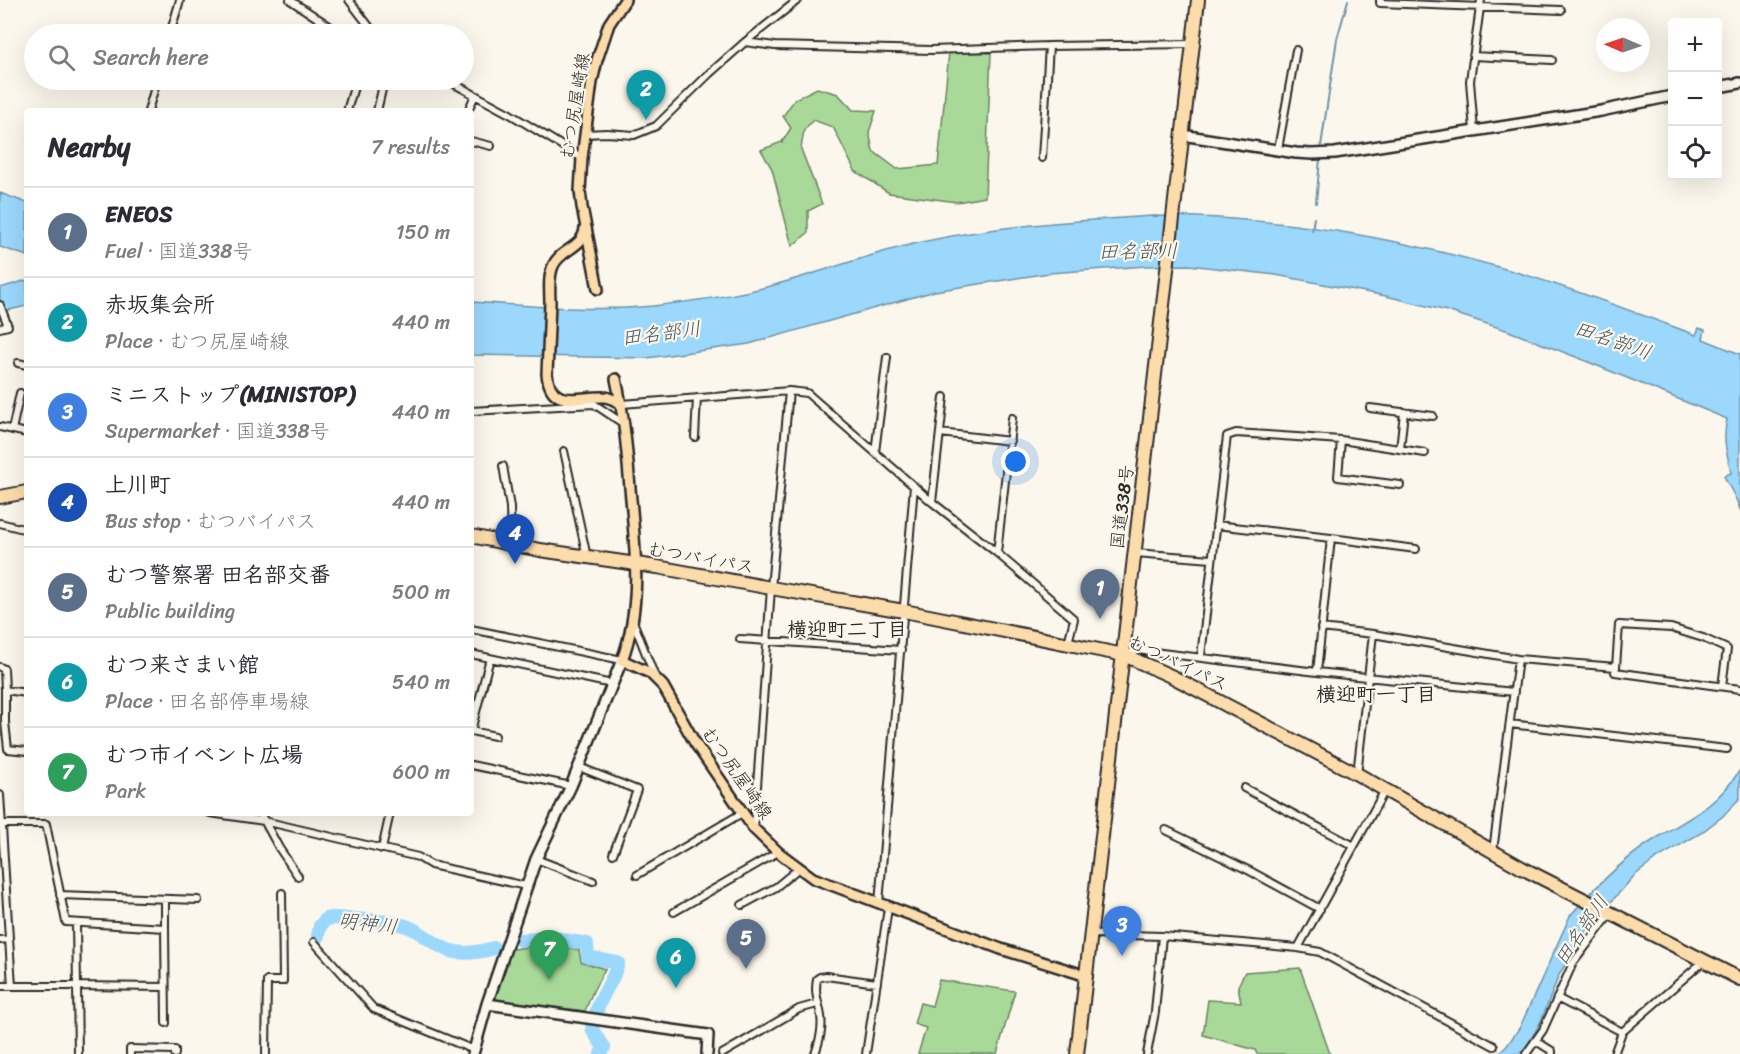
<!DOCTYPE html>
<meta charset="utf-8">
<style>
body{margin:0;font-family:Sriracha,"Klee One",sans-serif;background:#f7f7f7;color:#2b2b33}
.controls{position:absolute;right:18px;top:18px;display:grid;overflow:hidden;border-radius:6px;box-shadow:0 6px 24px #0002}
.controls button{width:54px;height:54px;display:grid;place-items:center;padding:0;border:0;border-bottom:2px solid #e1e1e2;background:#fff;color:#2b2b33;font:30px sans-serif}
.compass{position:absolute;left:1596px;top:18px;width:54px;height:54px;border-radius:50%;background:#fff;box-shadow:0 6px 24px #0002;rotate:272deg}
.you{position:absolute;left:1016px;top:462px;width:21px;height:21px;margin:-15px;border:4px solid #fff;border-radius:50%;background:#1a73e8;box-shadow:0 0 0 9px #1a73e833}
.badge{display:grid;place-items:center;width:39px;height:39px;border-radius:50%;background:#d93025;color:#fff;font-size:20px;font-weight:700}
.pin{position:absolute;translate:-50% -50px;filter:drop-shadow(0 2px 3px #0008)}
.pin::after{content:'';position:absolute;top:32px;width:21px;height:18px;background:inherit;clip-path:polygon(0 0,100% 0,50% 100%)}
.list{margin:0;padding:0;list-style:none}
h2{display:flex;justify-content:space-between;align-items:center;height:78px;margin:0;padding:0 24px;font-size:26px}
h2 small{font-size:20px;font-weight:400;color:#7c7c81}
.list li{display:grid;grid-template-columns:39px 1fr auto;gap:18px;align-items:center;box-sizing:border-box;height:90px;padding:0 24px;border-top:2px solid #e1e1e2}
.list b{display:block;font-size:22px;white-space:nowrap}
.list p{margin:0;font-size:20px;white-space:nowrap;color:#7c7c81}
.list em{font-size:20px;font-style:normal;color:#7c7c81}
.icon{flex:none;width:33px;height:33px;fill:none;stroke:currentColor;stroke-width:2;stroke-linecap:round;stroke-linejoin:round}
.map{position:relative;flex:none;width:1740px;height:1054px;overflow:hidden}
.search{position:absolute;background:#fff;box-shadow:0 6px 24px #0002;left:24px;top:24px;width:450px;height:66px;display:flex;align-items:center;gap:15px;box-sizing:border-box;padding:0 21px;border-radius:33px;color:#7c7c81;font-size:22px}
.panel{position:absolute;background:#fff;box-shadow:0 6px 24px #0002;left:24px;top:108px;width:450px;height:708px;border-radius:6px}
.map>svg:first-child{display:block}
.green{fill:#a9d999;stroke:#6a8262;stroke-width:1.5}
.water{fill:#9bd8fc;stroke:#6e93a8;stroke-width:1.5}
.lines{fill:none;stroke-linecap:round;stroke-linejoin:round}
.stream{stroke:#6e93a8;stroke-width:2}
.river{stroke:#9bd8fc;stroke-width:14}
.street-casing{stroke:#2b2b2b;stroke-width:10}
.secondary-casing{stroke:#2b2b2b;stroke-width:14}
.primary-casing{stroke:#2b2b2b;stroke-width:14}
.highway-casing{stroke:#2b2b2b;stroke-width:16}
.street{stroke:#fbf7ec;stroke-width:6}
.secondary{stroke:#fbf7ec;stroke-width:9}
.primary{stroke:#fddcac;stroke-width:9}
.highway{stroke:#fddcac;stroke-width:12}
.labels{text-anchor:middle;stroke-width:4.5;stroke-linejoin:round;paint-order:stroke}
.street-label{font-size:18px;fill:#2b2b2b;stroke:#fbf7ec}
.water-label{font-size:20px;font-style:italic;fill:#47565f;stroke:#fbf7ec}
.neighbourhood-label{font-size:20px;font-weight:bold;fill:#2b2b2b;stroke:#fbf7ec}
</style>
<div class="map">
<svg width="1740" height="1054" viewBox="0 0 1740 1054">
<rect width="100%" height="100%" fill="#fbf7ec"/>
<filter id="ink" filterUnits="userSpaceOnUse"><feTurbulence type="fractalNoise" baseFrequency=".0167" numOctaves="2"/><feDisplacementMap in="SourceGraphic" scale="12" xChannelSelector="R" yChannelSelector="G"/><feConvolveMatrix kernelMatrix="1 2 1 2 8 2 1 2 1" color-interpolation-filters="sRGB"/></filter>
<g filter="url(#ink)">
<path class="green" d="M949,52L991,53L985,197L957,202L889,193L855,171L833,127L813,120L804,130L801,149L822,204L808,211V233L792,246L772,169L761,150L782,142L791,128L783,116L795,99L817,88L838,94L853,110L876,111L869,132L873,151L897,169L938,165Z
M549,944L579,950L581,962L605,969L593,991L585,1011L494,999L507,950Z
M1300,968L1330,1054H1257L1255,1050L1203,1035L1208,1000L1241,1002L1238,986L1245,972Z
M939,980L1015,991L997,1054H918L926,1028L914,1024L920,1003L932,1006Z"/>
<path class="water" d="M0,193L27,203V256L0,247Z
M1153,216C1275,216 1399,238 1516,272C1577,290 1636,313 1696,335L1699,328L1705,330L1703,339L1740,354V510C1737,498 1729,487 1724,476L1731,473C1727,451 1722,442 1727,419L1576,357L1506,330L1447,311L1386,296L1276,275L1189,265L1146,266L1049,273L935,291L749,344L647,358L471,355V302C532,306 592,312 653,306C693,301 735,296 774,285C819,273 864,256 909,245C989,226 1071,221 1153,216Z
M27,280V306L0,312V288Z
M1740,770V798L1723,816L1701,833L1656,859L1634,876L1590,926L1580,939L1559,975L1541,1021L1527,1046L1518,1054H1497L1506,1047L1520,1027L1570,916L1576,909C1600,882 1625,858 1655,839C1692,816 1715,808 1740,770Z"/>
<g class="lines">
<path class="stream" d="M1321,146L1337,39L1348,0
M1316,203L1320,159
M1312,230L1314,218"/>
<path class="river" d="M318,936L320,926L326,919L333,918C356,920 381,919 403,925C420,929 432,944 448,950C462,955 481,952 494,948
M520,940L553,938L587,944L588,957L618,963C613,983 600,995 596,1014
M592,1026L593,1031L604,1047L601,1054"/>
<g class="street-casing">
<path id="street" d="M290,0L331,27L349,34
M349,0L375,34
M1380,0V3L1561,10
M170,34L180,0
M745,42L798,0
M1473,56L1552,60
M447,80L510,114L582,158
M148,111L157,80
M347,111L356,80
M377,111L384,81L386,80
M468,111L475,95
M1474,131L1470,81L1481,0
M584,134L607,133L634,135L656,126L709,74L745,42L775,46L931,50L1049,46L1193,44
M471,141L491,146
M1278,149L1296,50
M1042,158L1049,46
M0,305L8,326L0,328
M18,363L27,365
M622,404L789,391L807,393L932,502L997,553L1074,619L1068,643
M1370,408L1433,416
M471,411L594,404L624,424
M0,427L27,433
M12,430L20,393
M940,433L1010,441
M695,437L697,398
M1341,440L1338,477L1400,485
M1400,449L1404,412
M564,451L587,557
M875,452L887,357
M503,466L510,507L511,544
M932,502L944,397
M0,523L27,530
M1216,525L1331,538L1317,672
M1331,538L1416,549
M997,553L1012,418
M1135,553L1212,559
M633,621L655,677
M1321,628L1373,634L1518,659L1616,667L1615,672L1740,689
M471,629L622,660
M740,639L901,650
M471,654L612,684
M1125,655L1137,650L1317,672L1514,692
M1201,656L1227,436L1236,433L1341,440L1425,453
M0,667L4,669L5,690
M1616,667L1619,625L1671,628L1703,638L1727,649L1722,686
M27,693L5,690V722L8,749L27,751
M1510,724L1727,749
M471,731L490,658
M471,731L495,736
M471,765L571,786
M579,767L637,790L613,854
M1357,774L1373,634
M1244,788L1354,846
M0,795L12,986
M210,813L264,821L418,857L431,865L526,886
M260,813L279,848L298,876
M2,824H46L66,922L165,928L166,1023
M754,829L771,588L789,391
M1166,830L1250,871L1320,909
M382,849L390,813
M1493,851L1518,659
M536,859L593,881
M637,875L742,813
M60,895L198,900
M879,903L914,486
M742,905L776,887L799,868
M674,912L778,852
M76,924L77,986L165,987
M165,928V899
M1092,934L1162,936L1298,948L1320,952L1494,1046
M0,940L9,939
M314,942L374,1009L474,1050
M1298,948L1385,790
M0,986H77L78,1054
M1557,998L1622,1032
M1536,1041L1552,1051V1054
M130,1054V1049L175,1050V1054
M266,1054L267,981H283L282,893
M722,1054L799,1009L817,1004
M815,1054C819,1042 823,1030 821,1016C819,1001 814,996 817,979L820,977L826,976L877,983
M866,1054L888,908
M1147,1054L1155,1012L1162,936
M1526,1054L1543,1030L1573,963L1611,913
M1614,1054L1622,1032L1705,960"/>
</g>
<g class="secondary-casing">
<path id="secondary" d="M1718,87L1740,83
M1182,135L1296,153L1312,154L1335,153L1601,111L1672,96
M487,1004L708,1035L707,1054
M473,1054L487,1004L536,859L571,786L622,660"/>
</g>
<g class="primary-casing">
<path id="primary" d="M585,228C584,248 560,249 553,266C548,277 550,292 550,303C549,327 548,351 547,374C551,410 578,396 604,397C610,397 616,401 622,404
M598,289L582,207L580,191L582,158L592,82L597,60L609,24L625,0
M616,379C624,415 627,451 630,488C635,546 643,604 622,660L650,673L663,686L695,743L754,829L778,852L813,878L1001,949L1087,976"/>
</g>
<g class="highway-casing">
<path id="highway" d="M0,497L27,492
M471,536L540,550L657,567L771,588L904,611L1124,655L1173,677L1357,774L1522,868L1740,979
M1077,1054L1198,0"/>
</g>
<use href="#street" class="street"/>
<use href="#secondary" class="secondary"/>
<use href="#primary" class="primary"/>
<use href="#highway" class="highway"/>
</g>
</g>
<g class="labels">
<g class="street-label">
<text transform="translate(575 106) rotate(-81)" y="6">むつ尻屋崎線</text>
<text transform="translate(1122 507) rotate(-83)" y="6">国道338号</text>
<text transform="translate(701 558) rotate(10)" y="6">むつバイパス</text>
<text transform="translate(1178 663) rotate(25)" y="6">むつバイパス</text>
<text transform="translate(737 773) rotate(55)" y="6">むつ尻屋崎線</text>
</g>
<g class="water-label">
<text transform="translate(1138 251) rotate(-1)" y="7">田名部川</text>
<text transform="translate(661 333) rotate(-7)" y="7">田名部川</text>
<text transform="translate(1613 340) rotate(19)" y="7">田名部川</text>
<text transform="translate(368 923) rotate(7)" y="7">明神川</text>
<text transform="translate(1581 930) rotate(-56)" y="7">田名部川</text>
</g>
<g class="neighbourhood-label">
<text x="847" y="636">横迎町二丁目</text>
<text x="1376" y="701">横迎町一丁目</text>
</g>
</g>
</svg>
<div class="controls">
<button>+</button>
<button>−</button>
<button><svg class="icon" aria-label="locate" viewBox="0 0 24 24"><circle cx="12" cy="12" r="6"/><path d="M12 2v4M12 18v4M2 12h4M18 12h4"/></svg></button>
</div>
<svg class="compass" viewBox="-18 -18 36 36"><path d="M0-13l5 13h-10z" fill="#e53935"/><path d="M0 13l5-13h-10z" fill="#7c7c81"/></svg>
<div class="you"></div>
<div class="pin badge" style="left:1100px;top:619px;background:#5c6f8a">1</div>
<div class="pin badge" style="left:646px;top:120px;background:#0f9aa8">2</div>
<div class="pin badge" style="left:1122px;top:956px;background:#3f7fe0">3</div>
<div class="pin badge" style="left:515px;top:564px;background:#1a4fb4">4</div>
<div class="pin badge" style="left:746px;top:969px;background:#5c6f8a">5</div>
<div class="pin badge" style="left:676px;top:988px;background:#0f9aa8">6</div>
<div class="pin badge" style="left:549px;top:980px;background:#2e9e5b">7</div>
<div class="search"><svg class="icon" aria-label="search" viewBox="0 0 24 24"><circle cx="10" cy="10" r="6"/><path d="M15 15l6 6"/></svg>Search here</div>
<section class="panel">
<h2>Nearby<small>7 results</small></h2>
<ul class="list">
<li><span class="badge" style="background:#5c6f8a">1</span><div><b>ENEOS</b><p>Fuel · 国道338号</p></div><em>150 m</em></li>
<li><span class="badge" style="background:#0f9aa8">2</span><div><b>赤坂集会所</b><p>Place · むつ尻屋崎線</p></div><em>440 m</em></li>
<li><span class="badge" style="background:#3f7fe0">3</span><div><b>ミニストップ(MINISTOP)</b><p>Supermarket · 国道338号</p></div><em>440 m</em></li>
<li><span class="badge" style="background:#1a4fb4">4</span><div><b>上川町</b><p>Bus stop · むつバイパス</p></div><em>440 m</em></li>
<li><span class="badge" style="background:#5c6f8a">5</span><div><b>むつ警察署 田名部交番</b><p>Public building</p></div><em>500 m</em></li>
<li><span class="badge" style="background:#0f9aa8">6</span><div><b>むつ来さまい館</b><p>Place · 田名部停車場線</p></div><em>540 m</em></li>
<li><span class="badge" style="background:#2e9e5b">7</span><div><b>むつ市イベント広場</b><p>Park</p></div><em>600 m</em></li>
</ul>
</section>
</div>
